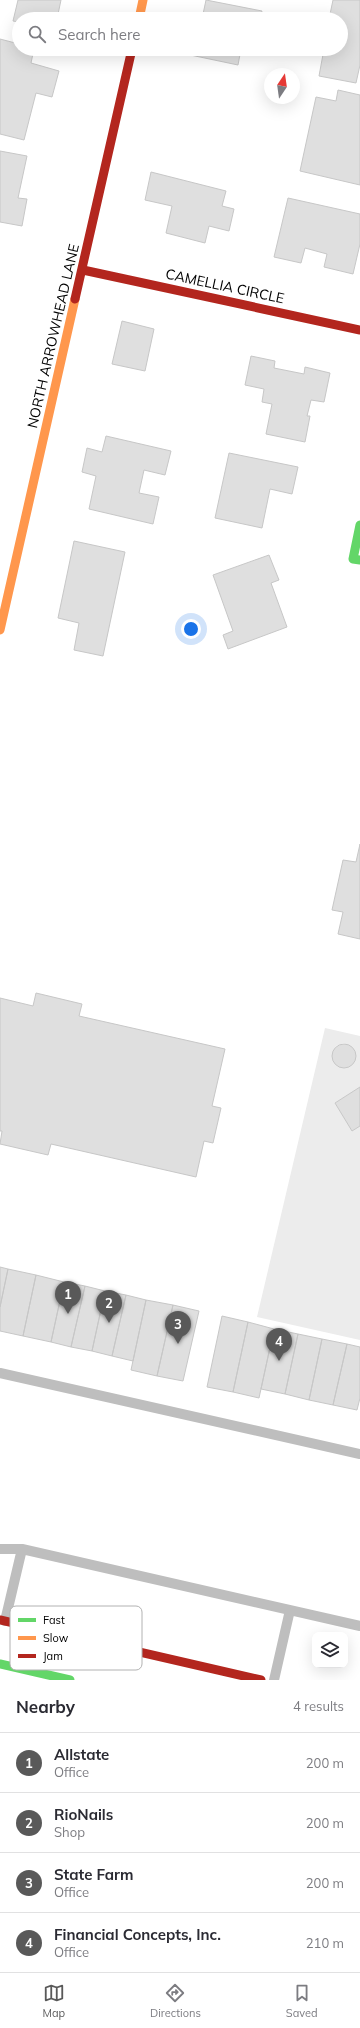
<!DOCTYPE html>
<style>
body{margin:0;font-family:Mulish,sans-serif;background:#f7f7f7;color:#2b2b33}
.controls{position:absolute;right:12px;bottom:12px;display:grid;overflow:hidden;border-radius:8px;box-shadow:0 4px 16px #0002}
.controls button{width:36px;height:36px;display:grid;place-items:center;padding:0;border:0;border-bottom:1px solid #e1e1e2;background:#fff;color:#2b2b33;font:20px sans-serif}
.compass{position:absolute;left:264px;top:68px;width:36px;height:36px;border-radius:50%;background:#fff;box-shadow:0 4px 16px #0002;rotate:13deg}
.you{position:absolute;left:191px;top:629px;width:14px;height:14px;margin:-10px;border:3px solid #fff;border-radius:50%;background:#1a73e8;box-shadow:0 0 0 6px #1a73e833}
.badge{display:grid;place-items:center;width:26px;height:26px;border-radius:50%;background:#595959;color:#fff;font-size:13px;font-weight:700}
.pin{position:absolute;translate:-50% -33px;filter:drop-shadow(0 1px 2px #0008)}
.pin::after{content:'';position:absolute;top:21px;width:14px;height:12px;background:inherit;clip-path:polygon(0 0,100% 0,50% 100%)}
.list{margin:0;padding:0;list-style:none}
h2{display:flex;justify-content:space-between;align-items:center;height:52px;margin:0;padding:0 16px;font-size:17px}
h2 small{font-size:13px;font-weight:400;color:#7c7c81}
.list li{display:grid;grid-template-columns:26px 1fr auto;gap:12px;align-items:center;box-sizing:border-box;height:60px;padding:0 16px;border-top:1px solid #e1e1e2}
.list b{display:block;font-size:15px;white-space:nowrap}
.list p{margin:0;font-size:13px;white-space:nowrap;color:#7c7c81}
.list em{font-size:13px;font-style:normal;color:#7c7c81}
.icon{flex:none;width:22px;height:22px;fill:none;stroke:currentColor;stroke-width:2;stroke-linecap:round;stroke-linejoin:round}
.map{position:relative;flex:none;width:360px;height:1680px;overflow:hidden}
.search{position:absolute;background:#fff;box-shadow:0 4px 16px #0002;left:12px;right:12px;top:12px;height:44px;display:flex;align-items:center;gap:10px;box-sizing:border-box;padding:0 14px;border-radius:22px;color:#7c7c81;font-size:15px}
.sheet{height:292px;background:#fff}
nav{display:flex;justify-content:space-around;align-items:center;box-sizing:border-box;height:56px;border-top:1px solid #e1e1e2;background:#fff;font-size:11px;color:#7c7c81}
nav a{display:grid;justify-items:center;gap:2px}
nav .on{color:#595959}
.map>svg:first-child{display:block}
.green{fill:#ececec;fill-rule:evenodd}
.building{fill:#dfdfdf;stroke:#c7c7c7}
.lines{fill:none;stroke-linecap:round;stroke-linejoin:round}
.lane{stroke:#bebebe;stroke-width:10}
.fast{stroke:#63d668;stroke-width:9}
.slow{stroke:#ff974d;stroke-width:9}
.jam{stroke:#b3261e;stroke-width:9}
.labels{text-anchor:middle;stroke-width:3;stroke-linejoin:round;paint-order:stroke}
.street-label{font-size:14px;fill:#000;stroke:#fff}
.key{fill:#fff;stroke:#b2b2b2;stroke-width:1}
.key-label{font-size:11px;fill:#000}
</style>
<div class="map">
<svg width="360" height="1680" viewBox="0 0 360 1680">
<rect width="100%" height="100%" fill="#fff"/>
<path class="green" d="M325,1028L360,1036V1087L335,1103L352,1131L360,1126V1340L257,1317ZM344,1043L354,1049L356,1057L352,1065L345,1068L337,1066L332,1056L336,1046Z"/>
<path class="building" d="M18,0H61L57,19H19V22L13,21Z
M206,0L262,11L260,19H202Z
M333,0H360V65L356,83L319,76L324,49H341V19H329Z
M0,39L19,44V49H34L31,63L59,71L52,97L36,93L24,140L0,134Z
M182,49H241L238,65L181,53Z
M338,90L360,95V185L300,171L316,97L336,101Z
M0,151L27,156L18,198L27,199L22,226L0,222Z
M151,172L226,191L222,206L234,209L229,231L209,226L205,243L166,233L172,206L145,200Z
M288,198L360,214V244L353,274L324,267L327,254L305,248L301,263L274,257Z
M122,321L154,329L145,371L112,364Z
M251,356L275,361L274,368L304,374L305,367L330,373L324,402L311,400L307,416H310L305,442L266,434L272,404L262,402L264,389L245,385Z
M106,436L171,451L165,475L144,470L139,493L159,497L153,524L89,509L96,476L82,472L87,448L102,452Z
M229,453L298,467L292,494L270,489L262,528L215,518Z
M74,541L125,552L103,656L74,650L79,623L58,618Z
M269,555L279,580L271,583L287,627L228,649L223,635L233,631L213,575Z
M360,844V939L338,934L343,912L332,910L343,860L356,862Z
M36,993L82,1004L79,1016L225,1049L212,1106L221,1108L213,1143L204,1141L196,1177L51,1144L48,1155L0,1144L2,1131H0V998L33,1006Z
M332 1056a12 12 0 1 1 24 0a12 12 0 1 1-24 0Z
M360,1087V1126L352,1131L335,1103Z
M0,1267L8,1269L0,1307Z
M8,1269L36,1275L23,1336L0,1331V1307Z
M36,1275L64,1282L51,1342L23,1336Z
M64,1282L85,1286L71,1347L51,1342Z
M85,1286L105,1291L92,1351L71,1347Z
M105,1291L126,1295L112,1356L92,1351Z
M126,1295L146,1300L133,1361L112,1356Z
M146,1300L173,1305L157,1376L131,1370Z
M173,1305L199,1311L183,1381L157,1376Z
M222,1316L248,1322L233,1392L207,1387Z
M248,1322L274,1329L259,1398L233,1392Z
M274,1329L298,1334L285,1394L261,1389Z
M298,1334L322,1339L309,1400L285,1394Z
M322,1339L347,1344L333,1405L309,1400Z
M347,1344L360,1347V1398L357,1410L333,1405Z"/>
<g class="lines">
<path class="lane" d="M0,1373L360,1454
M0,1549H22L360,1626
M5,1621L22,1549
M274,1680L290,1610"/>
<path class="fast" d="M360,525L353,559L360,560
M0,1664L70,1680"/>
<path class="slow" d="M139,19L143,0
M0,630L75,299"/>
<path class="jam" d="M83,270L360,330
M75,299L132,49
M0,1620L261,1680"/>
</g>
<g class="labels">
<g class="street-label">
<text transform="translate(225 286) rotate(12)" y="5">CAMELLIA CIRCLE</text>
<text transform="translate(53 336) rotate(-77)" y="5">NORTH ARROWHEAD LANE</text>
</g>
</g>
<rect x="10" y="1606" width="132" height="64" rx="6" class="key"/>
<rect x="18" y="1618" width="18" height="4" fill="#63d668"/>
<rect x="18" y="1636" width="18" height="4" fill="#ff974d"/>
<rect x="18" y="1654" width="18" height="4" fill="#b3261e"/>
<g class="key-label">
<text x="43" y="1624">Fast</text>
<text x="43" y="1642">Slow</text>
<text x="43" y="1660">Jam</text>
</g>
</svg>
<div class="controls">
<button><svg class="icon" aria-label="layers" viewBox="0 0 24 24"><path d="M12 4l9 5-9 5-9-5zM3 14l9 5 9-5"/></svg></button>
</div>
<svg class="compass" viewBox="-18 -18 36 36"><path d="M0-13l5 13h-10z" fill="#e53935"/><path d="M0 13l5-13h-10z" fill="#7c7c81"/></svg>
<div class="you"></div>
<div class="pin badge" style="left:68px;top:1314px">1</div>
<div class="pin badge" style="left:109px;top:1323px">2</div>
<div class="pin badge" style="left:178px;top:1344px">3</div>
<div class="pin badge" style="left:279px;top:1361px">4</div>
<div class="search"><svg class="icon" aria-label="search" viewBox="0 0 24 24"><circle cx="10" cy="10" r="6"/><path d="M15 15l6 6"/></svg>Search here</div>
</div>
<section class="sheet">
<h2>Nearby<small>4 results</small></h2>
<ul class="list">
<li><span class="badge">1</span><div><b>Allstate</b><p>Office</p></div><em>200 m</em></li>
<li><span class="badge">2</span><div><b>RioNails</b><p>Shop</p></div><em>200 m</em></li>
<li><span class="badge">3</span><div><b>State Farm</b><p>Office</p></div><em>200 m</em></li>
<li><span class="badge">4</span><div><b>Financial Concepts, Inc.</b><p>Office</p></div><em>210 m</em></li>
</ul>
</section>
<nav>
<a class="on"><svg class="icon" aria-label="map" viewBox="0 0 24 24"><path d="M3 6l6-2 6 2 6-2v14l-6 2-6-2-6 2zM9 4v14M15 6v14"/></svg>Map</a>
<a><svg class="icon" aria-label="directions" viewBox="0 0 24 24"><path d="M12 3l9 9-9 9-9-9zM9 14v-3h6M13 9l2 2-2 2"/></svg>Directions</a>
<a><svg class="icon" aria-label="saved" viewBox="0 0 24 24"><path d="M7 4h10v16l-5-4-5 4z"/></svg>Saved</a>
</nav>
